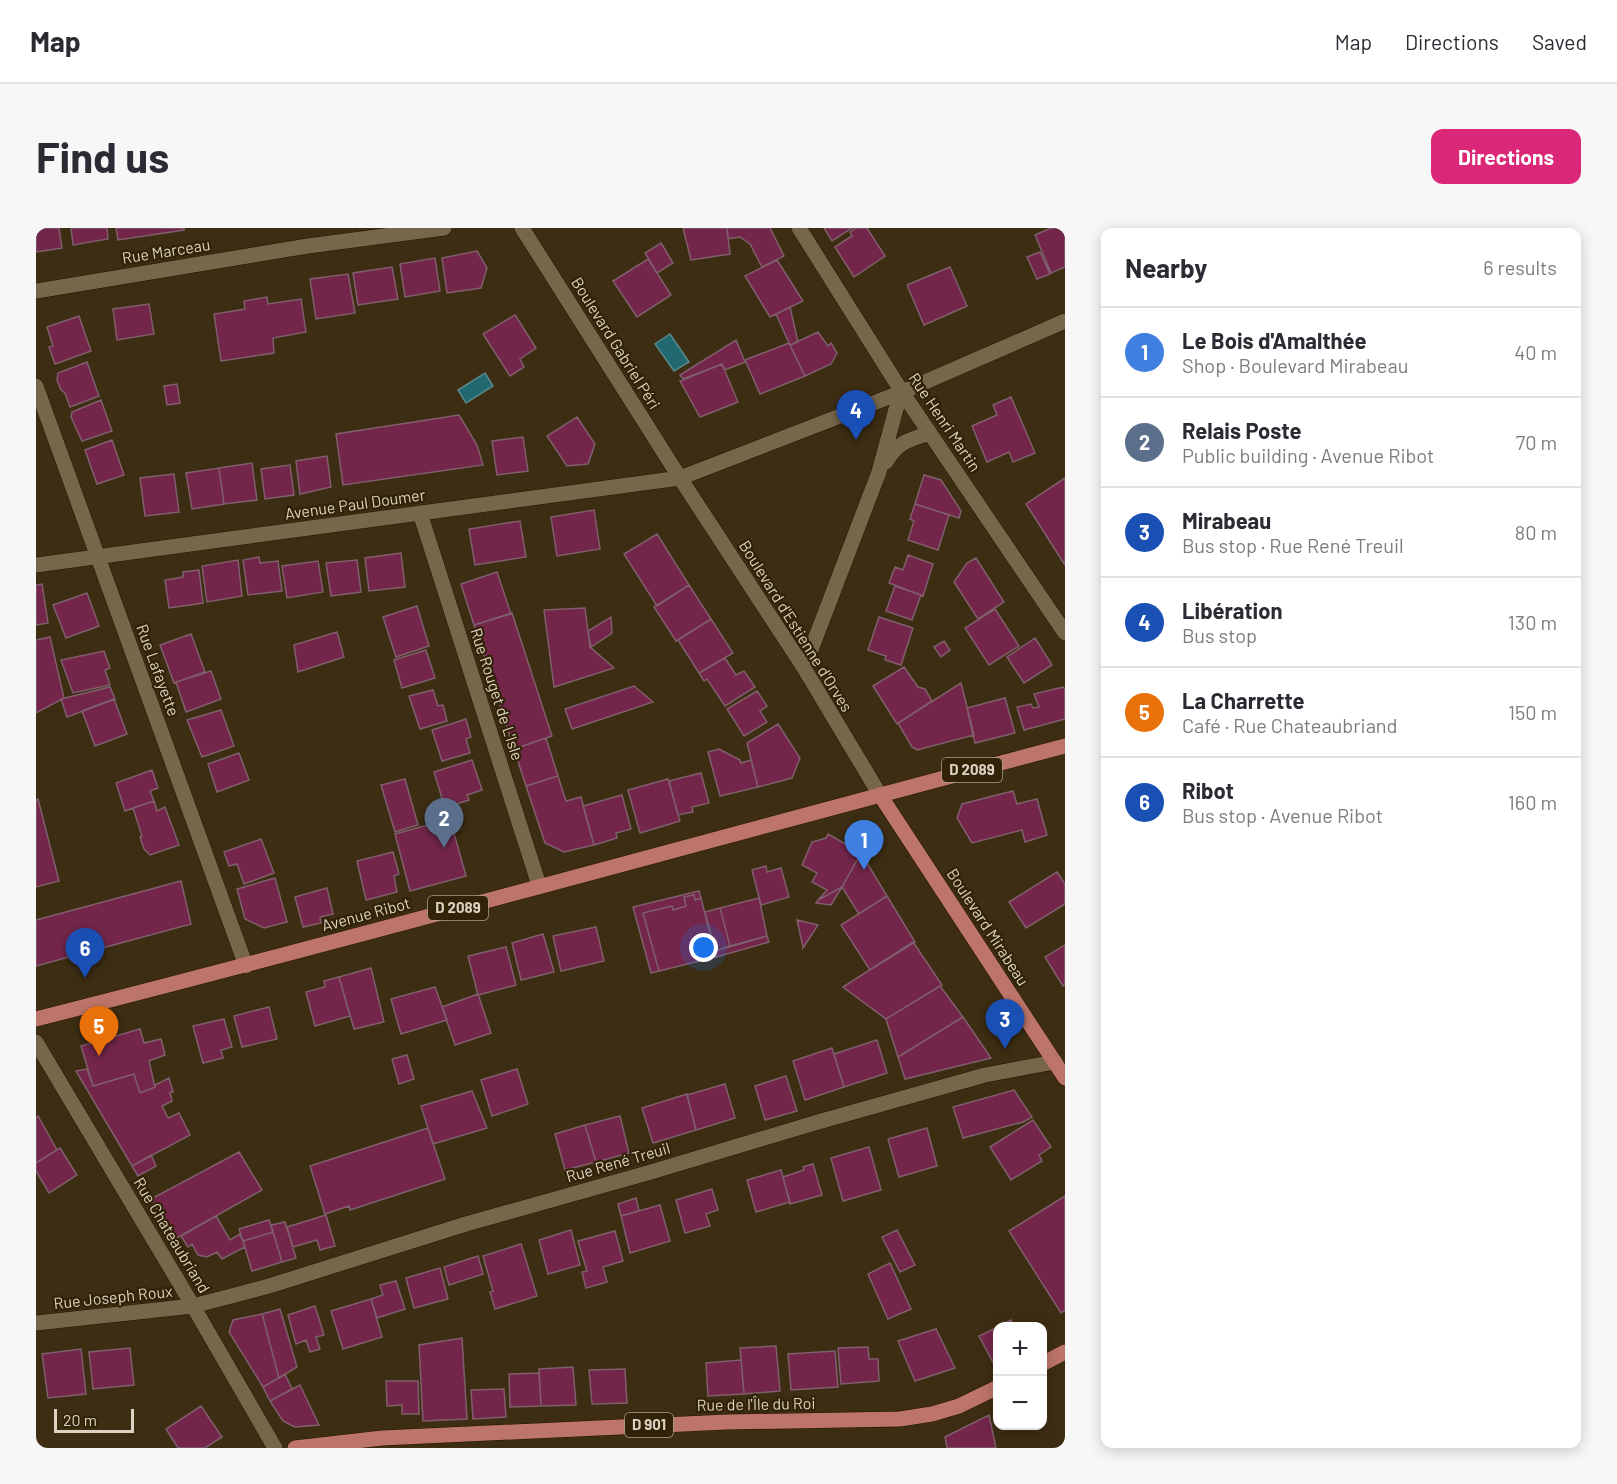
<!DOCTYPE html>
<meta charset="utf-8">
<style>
body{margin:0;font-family:Barlow,sans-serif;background:#f7f7f7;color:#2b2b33}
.controls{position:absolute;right:18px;bottom:18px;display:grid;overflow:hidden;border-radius:12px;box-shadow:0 3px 15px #0003}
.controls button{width:54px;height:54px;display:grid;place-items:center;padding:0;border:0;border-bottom:2px solid #e1e1e2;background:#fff;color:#2b2b33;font:30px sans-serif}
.scale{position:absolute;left:18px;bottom:15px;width:80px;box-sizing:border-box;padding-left:6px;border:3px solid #dcd3c3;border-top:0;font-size:16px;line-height:21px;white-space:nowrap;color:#dcd3c3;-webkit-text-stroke:4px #322308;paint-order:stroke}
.you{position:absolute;left:668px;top:720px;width:21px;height:21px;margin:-15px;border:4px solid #fff;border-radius:50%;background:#1a73e8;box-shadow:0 0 0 9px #1a73e833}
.badge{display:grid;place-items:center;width:39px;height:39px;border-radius:50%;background:#db2777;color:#fff;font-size:20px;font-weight:700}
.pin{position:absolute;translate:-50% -50px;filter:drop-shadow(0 2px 3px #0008)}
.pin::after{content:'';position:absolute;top:32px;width:21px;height:18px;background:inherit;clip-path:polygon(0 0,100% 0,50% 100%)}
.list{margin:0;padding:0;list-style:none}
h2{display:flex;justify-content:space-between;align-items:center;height:78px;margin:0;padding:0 24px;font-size:26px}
h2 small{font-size:20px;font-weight:400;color:#7c7c81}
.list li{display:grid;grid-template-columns:39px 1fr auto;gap:18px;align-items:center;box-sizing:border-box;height:90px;padding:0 24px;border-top:2px solid #e1e1e2}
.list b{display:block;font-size:22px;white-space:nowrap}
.list p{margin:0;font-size:20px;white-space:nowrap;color:#7c7c81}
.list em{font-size:20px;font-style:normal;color:#7c7c81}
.map{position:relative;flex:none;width:1029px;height:1220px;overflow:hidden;border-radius:12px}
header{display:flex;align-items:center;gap:36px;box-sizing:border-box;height:84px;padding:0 30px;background:#fff;border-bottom:2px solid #e1e1e2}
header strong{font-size:28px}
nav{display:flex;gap:33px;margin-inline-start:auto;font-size:21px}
.intro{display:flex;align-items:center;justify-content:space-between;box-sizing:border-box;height:144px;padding:0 36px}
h1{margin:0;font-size:42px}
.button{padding:15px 27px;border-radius:12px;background:#db2777;color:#fff;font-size:21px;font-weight:700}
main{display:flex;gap:36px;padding:0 36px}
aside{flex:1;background:#fff;border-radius:12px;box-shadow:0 3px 15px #0003}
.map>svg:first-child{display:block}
.water{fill:#216871;stroke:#59888a;stroke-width:1.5}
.building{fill:#73264a;stroke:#805f6c;stroke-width:1.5}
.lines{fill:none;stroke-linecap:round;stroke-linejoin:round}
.minor-casing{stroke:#231500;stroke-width:16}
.major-casing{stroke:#231500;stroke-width:16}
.minor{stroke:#78664b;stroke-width:15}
.major{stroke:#be7569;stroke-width:15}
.labels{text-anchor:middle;stroke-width:4.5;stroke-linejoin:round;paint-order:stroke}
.shield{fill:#322308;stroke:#a99e8b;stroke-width:1.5}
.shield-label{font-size:15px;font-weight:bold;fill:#dcd3c3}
.street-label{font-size:16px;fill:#dcd3c3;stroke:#322308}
</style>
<header>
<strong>Map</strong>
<nav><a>Map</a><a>Directions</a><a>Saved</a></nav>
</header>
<div class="intro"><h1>Find us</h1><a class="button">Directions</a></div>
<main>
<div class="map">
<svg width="1029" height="1220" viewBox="0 0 1029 1220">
<rect width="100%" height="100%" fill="#3d2d13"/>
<path class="water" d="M634,106L653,134L638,143L619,116Z
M449,145L457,158L430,175L422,162Z"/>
<path class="building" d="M0,0H23L26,20L0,24Z
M35,0H71L72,11L37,17Z
M80,0H148V2L82,12Z
M647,0H691L694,26L655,32Z
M691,0H734L748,28L726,39L714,16L704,9L692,11Z
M788,0H816L796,13Z
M820,0H831L849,28L818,49L799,19L816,8L814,4Z
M1015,0H1029V39L1015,45L999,7Z
M625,15L637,35L621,45L609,25Z
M441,23L451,40L445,60L411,65L406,30Z
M1004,24L1014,46L1001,51L991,29Z
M399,30L404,63L369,69L364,36Z
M612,31L635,67L601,89L577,53Z
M741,32L767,73L734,89L709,48Z
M356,39L362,71L322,77L317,45Z
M914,39L931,78L888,97L871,57Z
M312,46L319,85L280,91L274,51Z
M231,69L232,76L265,71L270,104L237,110L238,125L185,133L178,86L209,81L208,73Z
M113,76L118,106L81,112L77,81Z
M754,79L762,114L754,117L740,86Z
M479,87L500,120L484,131L488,139L474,148L447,106Z
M43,88L55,123L19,136L13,119L17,118L11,99Z
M782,104L792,118L795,115L801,125L795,136L769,148L754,117Z
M700,112L709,134L689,142L686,136L647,151L644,147Z
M753,115L769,148L724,166L709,132Z
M51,134L63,168L34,179L29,165L25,162L21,152L22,145Z
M686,136L702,174L664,189L644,153Z
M141,156L144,175L131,177L128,158Z
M975,169L999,225L977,234L973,224L951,234L936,198L961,187L957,177Z
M65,172L76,203L46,213L35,189L36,184Z
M423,187L441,217L447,237L307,257L300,206Z
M541,189L559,216L552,236L531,238L511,208Z
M487,209L492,243L461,247L456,213Z
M76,212L88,247L61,256L49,222Z
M291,228L295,259L264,266L260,233Z
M216,235L221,272L188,276L183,240Z
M254,237L258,267L229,271L225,241Z
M183,240L188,276L156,281L150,245Z
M138,246L143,284L109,288L104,250Z
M888,247L905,252L925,283L923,290L879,276Z
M1029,250V337L990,276Z
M879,276L913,287L902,322L872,312L878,293L874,291Z
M558,282L564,321L521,328L515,289Z
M484,293L490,329L439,337L433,301Z
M621,306L653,357L621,378L588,326Z
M365,325L369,359L333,363L329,330Z
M872,327L897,336L887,368L853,355L859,339L867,342Z
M223,329L224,335L242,333L246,363L212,367L207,332Z
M940,330L968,374L942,391L918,354L931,335Z
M202,332L206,368L171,374L166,338Z
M321,332L325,364L295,368L290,335Z
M282,333L287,364L251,370L246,338Z
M163,342L167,375L133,380L129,352L147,349V344Z
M461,344L475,386L438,397L425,356Z
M6,356L12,395L0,397V357Z
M653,357L675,391L640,413L618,379Z
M859,358L885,367L876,392L850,383Z
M51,365L63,398L30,410L17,377Z
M381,378L393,418L360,429L347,389Z
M549,380L554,419L578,440L518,459L508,382Z
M959,381L983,418L953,437L929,400Z
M476,385L516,508L478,521L438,397Z
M575,389L576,405L555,419L552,403Z
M843,389L877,400L865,437L849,432L850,428L832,422Z
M675,391L697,425L663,445L642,412Z
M301,404L308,429L262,444L258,417Z
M155,406L169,444L138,455L124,417Z
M14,409L28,470L0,485V412Z
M999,410L1016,437L988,455L971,429Z
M908,413L914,422L905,429L898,419Z
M390,422L399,450L366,460L358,432Z
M68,423L74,440L69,442L74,457L37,465L25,432Z
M689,430L700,447L708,443L719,459L689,478L671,451L668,453L663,445Z
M868,439L882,459L889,461L896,473L861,496L837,458Z
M175,443L185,471L150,484L140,454Z
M925,455L938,507L881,522L876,519L862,495Z
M598,458L617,474L536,501L529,481Z
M74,459L79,471L31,489L25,471Z
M1027,459L1029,461V491L988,502L981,479L995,476L997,480L1003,479L998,466Z
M397,462L402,478L407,477L411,493L384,501L373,468Z
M721,463L731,478L724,483L731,494L708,508L691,481Z
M969,470L979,505L939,515L931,480Z
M78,471L91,506L59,518L46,483Z
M185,482L198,518L166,529L151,492Z
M430,491L435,509L430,511L434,525L406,533L396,502Z
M742,496L764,530L756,550L722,559L711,515Z
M510,510L522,548L490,558L478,521Z
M683,521L704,532L705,535L715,532L722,559L684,568L672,524Z
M203,525L213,552L181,564L172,536Z
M436,532L446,562L431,567L433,572L409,580L398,544Z
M116,542L122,560L114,563L118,573L89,583L80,555Z
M665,545L673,575L656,579L657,584L642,587L633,553Z
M522,548L530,573L545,569L558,617L528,624L509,615L490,558Z
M369,551L382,597L359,604L345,557Z
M632,551L644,593L604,605L592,562Z
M977,563L981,576L1001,571L1011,607L989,614L986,602L936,615L921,590L926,576Z
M586,567L595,601L580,605L581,610L558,617L547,578Z
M2,571L23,653L0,659V572Z
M118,573L121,583L129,579L143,617L114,627L108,621L104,609L106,608L97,580Z
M414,591L430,648L374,663L359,606Z
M792,606L825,625L806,659L782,672L791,662L776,654L781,645L766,637L776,614L790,610Z
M225,611L238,645L208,656L201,636L193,638L188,624Z
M357,624L363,646L358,648L361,664L330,672L321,633Z
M825,625L851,668L823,686L806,659Z
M730,638L731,644L745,640L753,669L725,677L716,642Z
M1021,644L1029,656V676L990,700L973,674Z
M239,650L251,694L228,700L209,691L201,661Z
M145,653L155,696L0,738V692Z
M806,659L795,677L780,675L782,672Z
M291,660L297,686L284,689L285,695L267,699L259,669Z
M663,663L665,670L659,672L658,667L648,669L650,678L637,682L636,678L607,685L623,743L615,745L597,679Z
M658,667L659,672L665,670L680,729L623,743L607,685L636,678L637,682L650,678L648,669Z
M851,668L879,714L834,742L805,697Z
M723,670L731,708L694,718L684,680Z
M684,680L694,718L679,723L669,684Z
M761,692L782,697L767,720V719Z
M560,699L568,733L525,743L517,708Z
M507,706L518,744L485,752L476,715Z
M731,708L733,714L680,729L679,723Z
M877,714L906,757L904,758L850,791L807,759Z
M1029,717V757L1027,758L1009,729Z
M470,719L480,757L442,767L432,728Z
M335,740L348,794L318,801L303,749Z
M303,749L314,788L279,798L270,764L289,759L288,753Z
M904,758L927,789L862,829L850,791Z
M399,759L411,792L365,806L355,771Z
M442,766L455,805L419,817L406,779Z
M233,779L241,811L206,819L198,788Z
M927,789L955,830L869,851L862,829Z
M188,791L196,819L185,822L187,830L167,835L157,798Z
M104,801L108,815L125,811L129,827L113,833L119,859L104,865L98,846L57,858L45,818Z
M841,812L851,845L808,859L798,826Z
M796,820L808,859L769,872L757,833Z
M371,827L378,851L363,856L356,831Z
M51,841L57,858L98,846L104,865L119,859V857L133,850L137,864H134L136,873L126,878L132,890L143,885L154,907L96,938L40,843Z
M481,841L492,876L456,888L445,852Z
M750,848L761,883L729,892L719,858Z
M689,856L699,890L660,902L651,867Z
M978,862L996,889L987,894L927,910L917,879Z
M436,863L451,900L397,916L385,878Z
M651,866L660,902L617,915L606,880Z
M2,888L21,922L0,935V890Z
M584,888L593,925L560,934L549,897Z
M997,892L1015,919L1003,927L1006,933L975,952L954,919Z
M549,897L560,934L529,942L519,906Z
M392,900L409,951L314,982L313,978L289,986L274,938Z
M891,900L901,938L863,949L852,911Z
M833,919L845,962L807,973L795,930Z
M24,920L41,947L13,965L0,943V935Z
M203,924L226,962L139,1011L115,971Z
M115,927L120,938L102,948L96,938Z
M777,936L786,967L754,976L747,949L768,942L767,939Z
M745,942L754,974L720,984L711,952Z
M676,961L682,982L670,986L674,998L649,1005L640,972Z
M1029,968V1082L1025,1085L973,1003Z
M600,970L603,983L585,988L582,976Z
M624,977L634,1013L594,1025L585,988Z
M290,987L299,1018L284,1022L281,1012L257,1019L251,999Z
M180,988L194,1012L204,1006L209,1019L186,1031L181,1024L171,1029L162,1027L156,1016L152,1019L145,1008Z
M233,992L237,1004L207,1013L203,1001Z
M249,994L260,1030L246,1034L235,997Z
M535,1002L544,1037L512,1046L503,1012Z
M861,1002L879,1037L864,1044L846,1009Z
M579,1003L587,1033L567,1039L571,1054L550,1060L546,1044L551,1043L542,1013Z
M237,1004L246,1034L216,1043L207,1013Z
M485,1016L501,1068L459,1081L454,1064L457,1063L447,1028Z
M442,1028L447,1046L413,1057L408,1039Z
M854,1035L875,1081L852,1091L832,1046Z
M404,1040L412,1071L378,1080L370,1050Z
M360,1053L369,1081L341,1090L335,1071L347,1067L344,1057Z
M335,1071L346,1109L307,1121L295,1083Z
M279,1078L288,1107L280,1109L284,1121L274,1124L270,1112L260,1116L252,1087Z
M244,1081L261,1139L243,1150L226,1086Z
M226,1086L243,1150L227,1159L193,1104L197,1092Z
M975,1092L978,1098H962Z
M962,1099V1139L960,1140L943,1108Z
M900,1101L919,1140L879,1153L862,1113Z
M426,1110L431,1191L387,1193L383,1117Z
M740,1118L744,1163L708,1166L704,1120Z
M832,1119L833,1131H842L843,1153L805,1156L802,1120Z
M94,1120L98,1157L57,1161L53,1124Z
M45,1121L50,1166L12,1170L6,1126Z
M799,1123L802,1159L755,1162L752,1126Z
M705,1132L708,1166L672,1168L670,1135Z
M537,1139L540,1177L505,1178L503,1141Z
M589,1141L591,1175L556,1176L553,1142Z
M503,1145L505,1178L474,1179L473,1146Z
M249,1146L256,1161L234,1173L227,1159Z
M350,1153H382L383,1186H366V1177L351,1178Z
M264,1157L283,1197L259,1199L247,1193L234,1173Z
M468,1161L470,1189L437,1191L435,1162Z
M165,1178L186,1209L169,1220H142L130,1201Z
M953,1187L960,1220H911L909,1209Z"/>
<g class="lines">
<g class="minor-casing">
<path id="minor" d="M486,0L644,250L768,440L844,567
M763,0L866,164L1029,405
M0,63L272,18L408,0
M0,158L210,738
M850,234C862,214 872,212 894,205
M384,285L503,657
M0,337L644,250L866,164L1029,93
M768,440L843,244L860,181L866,164
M0,814L157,1078L239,1220
M0,1095L157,1078L233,1058L430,996L615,944L782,894L949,847L1019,834"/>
</g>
<g class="major-casing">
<path id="major" d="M844,567L1029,850
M0,791C344,704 686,608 1029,518
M1006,1136L1029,1124
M259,1220L346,1210L691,1194L864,1191L896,1186L923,1178L962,1159"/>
</g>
<use href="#minor" class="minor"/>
<use href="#major" class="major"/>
</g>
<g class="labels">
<g class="shield">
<rect x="906" y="530" width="60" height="24" rx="4.5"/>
<rect x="392" y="668" width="60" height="24" rx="4.5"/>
<rect x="589" y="1185" width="48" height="24" rx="4.5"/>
</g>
<g class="shield-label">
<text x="936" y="547">D 2089</text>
<text x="422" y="685">D 2089</text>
<text x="613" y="1202">D 901</text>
</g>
<g class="street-label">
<text transform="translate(130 23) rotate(-9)" y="6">Rue Marceau</text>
<text transform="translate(580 115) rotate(58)" y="6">Boulevard Gabriel Péri</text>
<text transform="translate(909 194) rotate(56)" y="6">Rue Henri Martin</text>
<text transform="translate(319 276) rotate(-8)" y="6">Avenue Paul Doumer</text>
<text transform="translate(760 398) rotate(58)" y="6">Boulevard d'Estienne d'Orves</text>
<text transform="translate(122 442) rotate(70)" y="6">Rue Lafayette</text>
<text transform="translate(461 466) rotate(72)" y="6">Rue Rouget de L'Isle</text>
<text transform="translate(330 686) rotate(-15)" y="6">Avenue Ribot</text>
<text transform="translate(952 699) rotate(57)" y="6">Boulevard Mirabeau</text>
<text transform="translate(582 934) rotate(-16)" y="6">Rue René Treuil</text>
<text transform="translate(136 1007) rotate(59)" y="6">Rue Chateaubriand</text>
<text transform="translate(77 1069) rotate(-6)" y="6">Rue Joseph Roux</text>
<text transform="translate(720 1176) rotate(-1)" y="6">Rue de l'Île du Roi</text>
</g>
</g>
</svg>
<div class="controls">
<button>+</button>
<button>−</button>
</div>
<div class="scale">20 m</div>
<div class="you"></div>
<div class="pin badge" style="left:828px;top:642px;background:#3f7fe0">1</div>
<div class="pin badge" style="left:408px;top:620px;background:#5c6f8a">2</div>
<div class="pin badge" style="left:969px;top:821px;background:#1a4fb4">3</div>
<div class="pin badge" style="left:820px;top:212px;background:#1a4fb4">4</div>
<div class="pin badge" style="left:63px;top:828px;background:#e8710a">5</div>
<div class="pin badge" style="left:49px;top:750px;background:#1a4fb4">6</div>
</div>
<aside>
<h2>Nearby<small>6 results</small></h2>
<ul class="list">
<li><span class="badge" style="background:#3f7fe0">1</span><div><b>Le Bois d'Amalthée</b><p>Shop · Boulevard Mirabeau</p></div><em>40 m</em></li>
<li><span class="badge" style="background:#5c6f8a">2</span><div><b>Relais Poste</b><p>Public building · Avenue Ribot</p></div><em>70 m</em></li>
<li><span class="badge" style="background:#1a4fb4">3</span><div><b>Mirabeau</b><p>Bus stop · Rue René Treuil</p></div><em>80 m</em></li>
<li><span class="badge" style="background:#1a4fb4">4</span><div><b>Libération</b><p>Bus stop</p></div><em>130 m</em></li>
<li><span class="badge" style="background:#e8710a">5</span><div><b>La Charrette</b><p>Café · Rue Chateaubriand</p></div><em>150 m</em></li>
<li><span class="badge" style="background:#1a4fb4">6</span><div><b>Ribot</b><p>Bus stop · Avenue Ribot</p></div><em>160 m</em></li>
</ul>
</aside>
</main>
